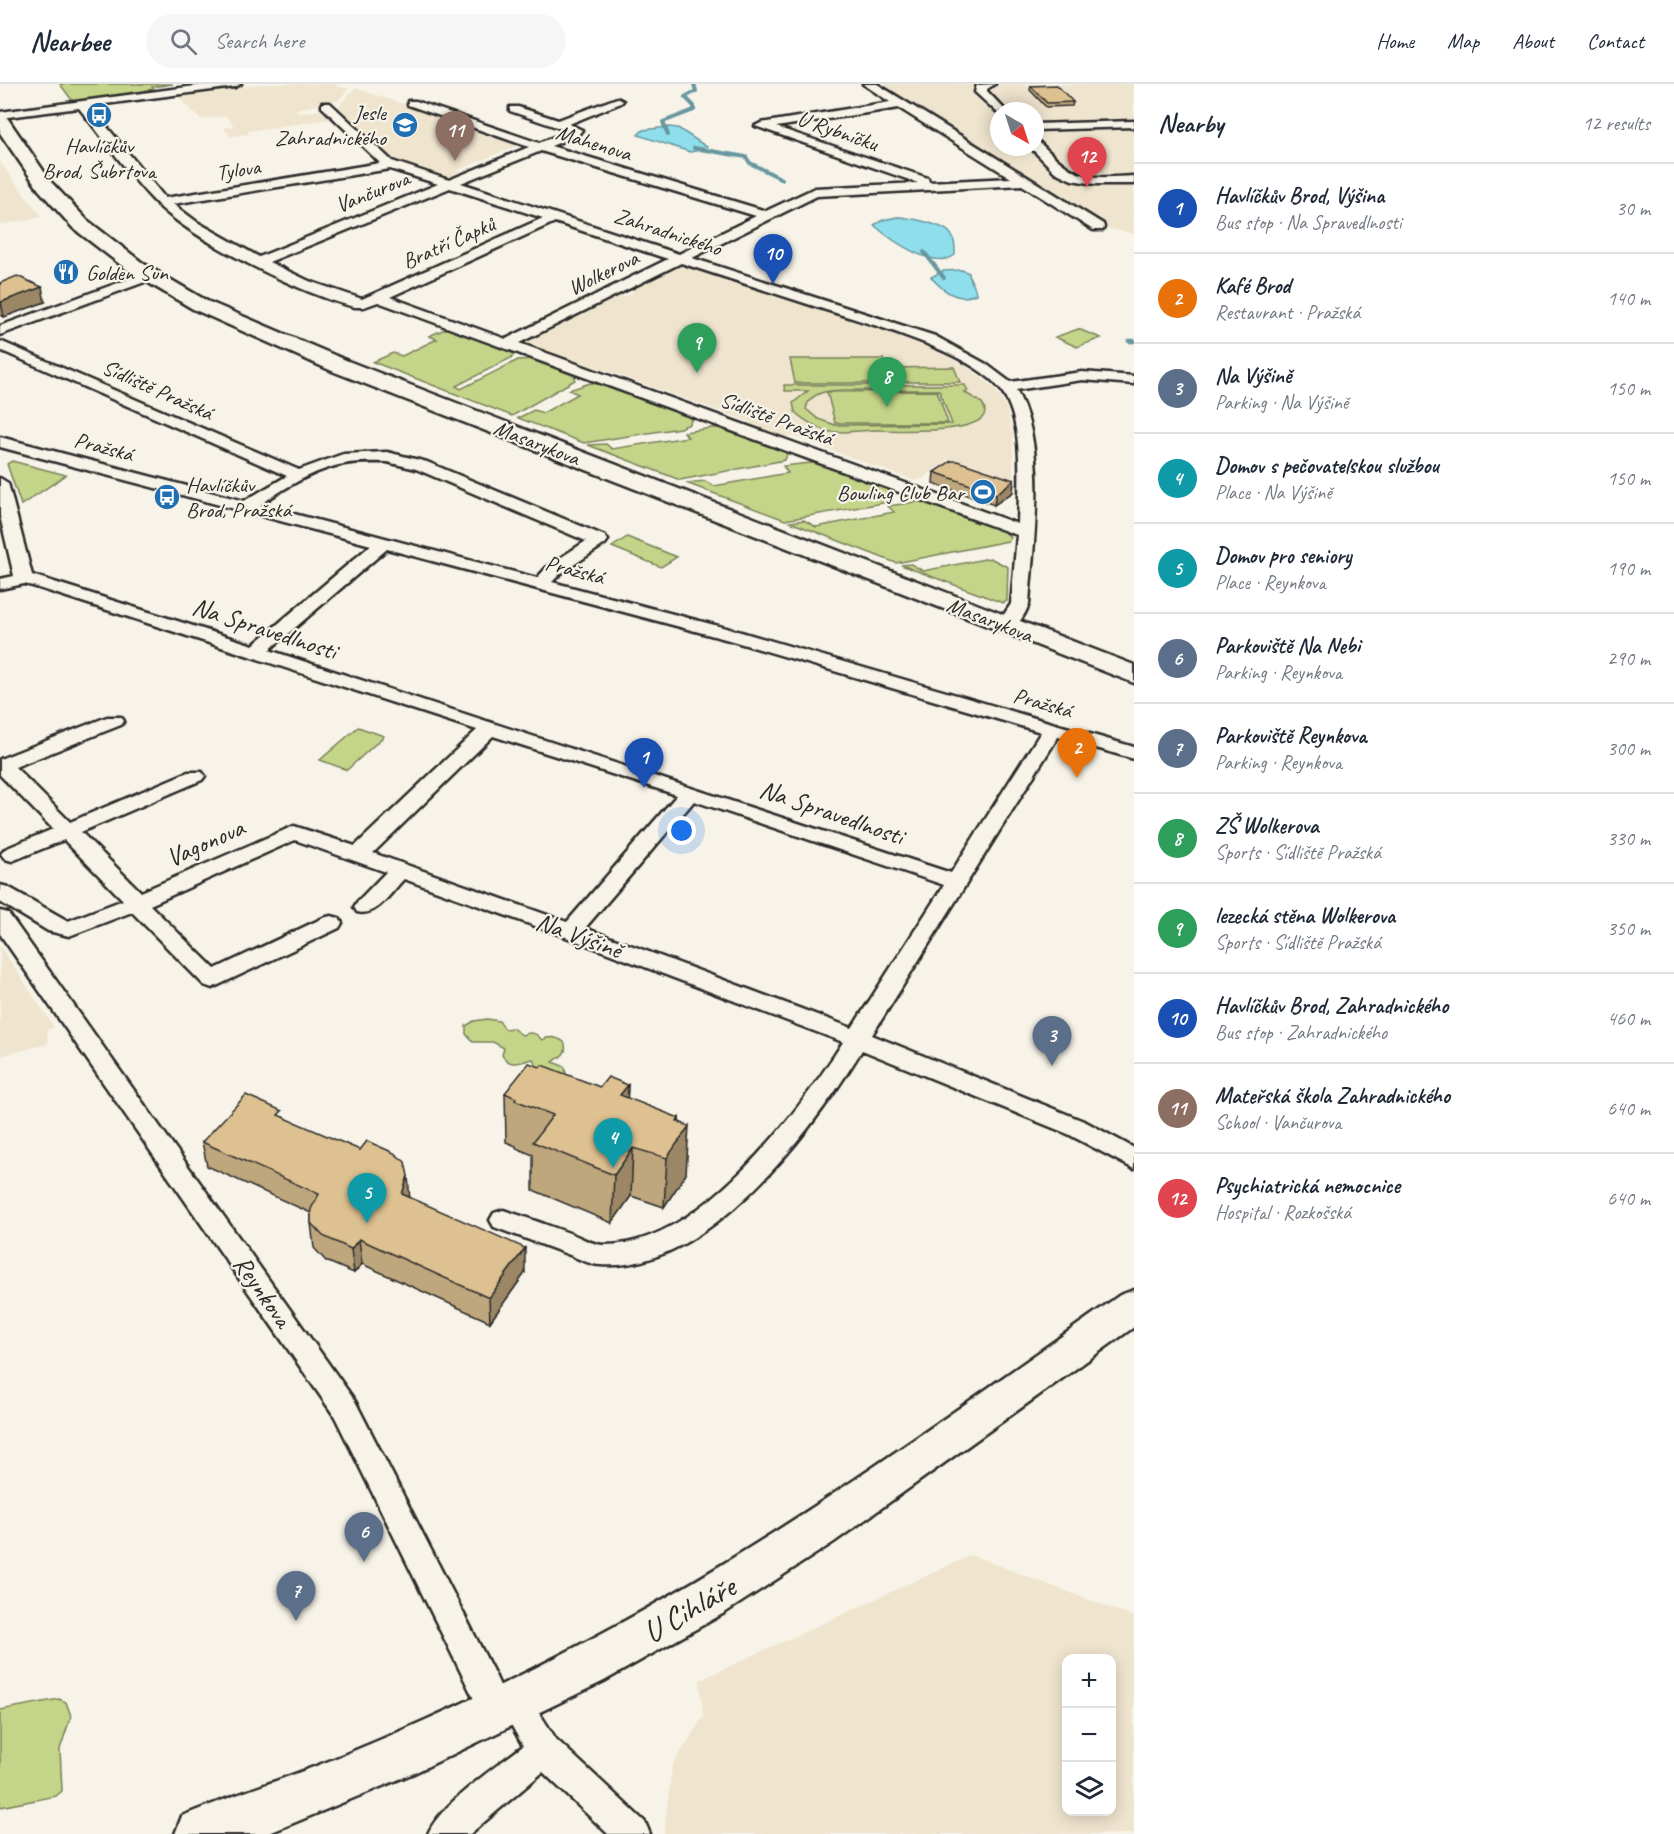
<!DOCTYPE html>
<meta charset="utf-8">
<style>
body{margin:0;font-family:Caveat,sans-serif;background:#f6f6f7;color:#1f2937}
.controls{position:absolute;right:18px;bottom:18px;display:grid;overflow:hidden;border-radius:12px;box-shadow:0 3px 15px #0003}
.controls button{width:54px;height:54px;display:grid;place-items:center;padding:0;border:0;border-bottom:2px solid #e0e1e3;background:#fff;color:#1f2937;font:30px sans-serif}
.compass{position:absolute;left:990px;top:18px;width:54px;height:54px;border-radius:50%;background:#fff;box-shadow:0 3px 15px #0003;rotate:141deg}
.you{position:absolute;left:682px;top:747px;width:21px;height:21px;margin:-15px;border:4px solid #fff;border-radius:50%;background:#1a73e8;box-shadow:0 0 0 9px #1a73e833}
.badge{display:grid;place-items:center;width:39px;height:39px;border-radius:50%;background:#1f6fb2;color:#fff;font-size:20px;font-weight:700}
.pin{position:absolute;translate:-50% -50px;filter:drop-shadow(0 2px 3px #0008)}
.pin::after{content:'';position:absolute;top:32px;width:21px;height:18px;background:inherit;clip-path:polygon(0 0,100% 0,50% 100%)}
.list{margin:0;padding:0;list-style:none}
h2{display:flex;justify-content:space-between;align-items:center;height:78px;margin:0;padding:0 24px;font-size:26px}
h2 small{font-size:20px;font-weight:400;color:#747a83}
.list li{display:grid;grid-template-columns:39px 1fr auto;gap:18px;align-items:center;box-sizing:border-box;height:90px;padding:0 24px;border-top:2px solid #e0e1e3}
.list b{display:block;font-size:22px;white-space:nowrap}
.list p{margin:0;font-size:20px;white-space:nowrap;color:#747a83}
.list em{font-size:20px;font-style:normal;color:#747a83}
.icon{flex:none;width:33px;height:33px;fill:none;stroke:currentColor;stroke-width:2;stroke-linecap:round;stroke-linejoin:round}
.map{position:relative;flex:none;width:1134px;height:1750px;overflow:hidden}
header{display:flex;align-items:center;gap:36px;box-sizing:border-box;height:84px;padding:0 30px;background:#fff;border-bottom:2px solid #e0e1e3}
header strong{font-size:28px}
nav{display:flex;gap:33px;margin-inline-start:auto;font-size:21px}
.search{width:420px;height:54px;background:#f6f6f7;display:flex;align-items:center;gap:15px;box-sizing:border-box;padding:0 21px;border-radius:33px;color:#747a83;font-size:22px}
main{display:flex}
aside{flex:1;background:#fff}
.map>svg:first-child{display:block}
.built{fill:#efe4ce;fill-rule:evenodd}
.green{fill:#c4d488;stroke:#78805a;stroke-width:1.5;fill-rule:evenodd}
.water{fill:#8fdeec;stroke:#67969f;stroke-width:1.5}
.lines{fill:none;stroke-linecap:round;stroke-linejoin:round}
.stream-far1{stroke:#67969f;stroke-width:4}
.stream{stroke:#67969f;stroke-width:4.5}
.minor-casing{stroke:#2b2b2b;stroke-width:5}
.primary-casing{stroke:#2b2b2b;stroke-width:5}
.minor{fill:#f7f3e8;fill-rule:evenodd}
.primary{fill:#f7f3e8;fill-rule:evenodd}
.wall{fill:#bea67d;stroke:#2b2b2b;stroke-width:1.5}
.shaded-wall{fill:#9b8766;stroke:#2b2b2b;stroke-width:1.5}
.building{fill:#ddc191;stroke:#2b2b2b;stroke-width:1.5}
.labels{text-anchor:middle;stroke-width:4.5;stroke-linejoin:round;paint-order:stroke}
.far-poi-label{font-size:22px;fill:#2b2b2b;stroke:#f7f3e8;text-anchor:end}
.far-street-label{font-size:22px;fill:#2b2b2b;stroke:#f7f3e8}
.street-label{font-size:26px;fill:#2b2b2b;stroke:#f7f3e8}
.near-street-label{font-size:32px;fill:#2b2b2b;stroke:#f7f3e8}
</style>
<header>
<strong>Nearbee</strong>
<div class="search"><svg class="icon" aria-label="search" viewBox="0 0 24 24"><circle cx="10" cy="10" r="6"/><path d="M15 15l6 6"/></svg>Search here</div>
<nav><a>Home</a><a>Map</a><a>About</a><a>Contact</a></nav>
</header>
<main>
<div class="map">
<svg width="1134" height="1750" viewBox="0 0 1134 1750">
<rect width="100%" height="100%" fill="#f7f3e8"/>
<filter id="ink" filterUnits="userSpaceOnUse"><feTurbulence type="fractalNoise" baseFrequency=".0167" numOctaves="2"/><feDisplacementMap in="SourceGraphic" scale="12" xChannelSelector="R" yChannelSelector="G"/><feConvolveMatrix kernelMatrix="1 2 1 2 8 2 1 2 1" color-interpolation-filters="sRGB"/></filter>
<g filter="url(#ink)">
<path class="built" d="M263,0H335L338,3L349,4L338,17L296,25L299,29L320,26L330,35L248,47L249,50L230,52L223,44L234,42L226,32L201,35L178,12Z
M875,0H1134V150L1105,144ZM999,27H1035V63H999Z
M355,4L520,59L522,63L516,62L458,86L461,89L446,95L405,81L395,77L338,23Z
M0,77L6,87L42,133L0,141Z
M680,182L694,183L918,256L969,284L994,304L1006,323L1013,352V393L1003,394L949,375L922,395L915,397L793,352L778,354L752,343L750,338L593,282H582L529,263L527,257L619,211L625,213L635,207L630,205Z
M0,862L54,943L47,946L48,960L0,972Z
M971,1471L1134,1533V1750H664L672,1682L703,1633L700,1596ZM1066,1574H1112V1728H1066Z"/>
<path class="green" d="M60,0H173L152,3L155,6H147L149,8L74,19Z
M447,244L515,270L511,274L456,302L461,305L518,276L532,275L569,289L575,292V296L512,332L373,278L393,269L402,272L437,255L429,252Z
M1078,245L1101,254L1077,263L1055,253Z
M790,275H883L890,299H795Z
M954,283L960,298H893L888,284Z
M590,299L603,301L688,331L691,336L690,340L680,344L584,359L518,334L534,326L543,329L578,310L569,306Z
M784,301H965L968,307L964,308L982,319C1004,353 893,346 877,346C868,346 832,350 826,347C818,344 803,336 795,328L793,319L808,307H785ZM846,306H939L952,340L835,341L818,335L806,325C809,307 831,306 846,306Z
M937,307L948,339H835L827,308Z
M712,344H723L781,365L787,370L785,376L680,396L588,361L606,360L612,365L688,353L684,348Z
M12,377L66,391L21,421L7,380Z
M810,379L822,380L889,404L893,408L892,414L883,419L785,436L686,399L705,397L714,402L788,389L783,382Z
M922,417C938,420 951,429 967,435C982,442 999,440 1011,454L1008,457L896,479L790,438L804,436L816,443L894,428L888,422Z
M627,453L677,473L661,483L612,463Z
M990,474L1008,483L1007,517L1003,519L901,481L911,480L923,487Z
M358,643L384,652L347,686L320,676Z
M487,935L499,937L505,945L512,944L522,951C532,947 536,949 542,956C550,952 557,953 564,958C569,969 561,972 553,978L565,983L566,991L539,987L533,975C521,977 511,985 502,971L504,964L493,958H473L466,950V942L474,937Z
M59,1615L66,1618L71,1632L60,1665L62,1707L56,1712L0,1723V1626Z"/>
<path class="water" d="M668,43L678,44L707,63L706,65L690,68L638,51L643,46Z
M897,133C908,133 941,140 949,148C955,154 955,163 955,171C934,187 891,156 874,141L883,136Z
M962,186L969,189C969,197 976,202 976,210C958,219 942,206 931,193L943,187Z"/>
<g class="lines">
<path class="stream-far1" d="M668,51L663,38L694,26V22L685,13L696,7L694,0
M694,64L746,73L750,79L782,95
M924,168L944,194"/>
<path class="stream" d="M1129,257H1134"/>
<g class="minor-casing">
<path id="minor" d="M210,0H241L235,3L90,22L165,114L380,79L322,23V19H330L392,77L449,96L529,63L408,21V17H416L539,59L568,47L510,27V23H518L558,36L617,14L623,17L621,19L569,40L582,46L578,51L551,62L766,127L815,104L918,99L755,42L761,39L890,18L863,0H877L1103,140L1104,143L1103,146H1093L1022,101L817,112L692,174L935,252L986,280L1010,298L1082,288L1134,292V300L1082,296L1016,306C1049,365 1033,455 1029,520C1024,533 1015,549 1000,545L997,541L1011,520L1017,451L378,218L364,223H355C304,211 194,157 157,120C130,93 104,55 79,24L0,34V28ZM899,24L1011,94L929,98L928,94L776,43ZM541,67L756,132L679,170L461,99ZM390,85L438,100L259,173L197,138L173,120ZM450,104L543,134L362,215L309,197L269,178ZM555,138L668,175L506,255L390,213ZM681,179C727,194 774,209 820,224C866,239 972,267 1001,306C1025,339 1019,400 1018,440L519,259Z
M995,0L987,5V7L1006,27H999V30L975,8L977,1Z
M1134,37V43L1035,46V40Z
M1035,57L1039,58C1076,95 1083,95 1134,92V100H1095L1072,96L1055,88L1031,64L1035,63Z
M148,188L155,192L153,195L0,251V242Z
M0,257L299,386L343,370L387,368L427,378L605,452L608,456L605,460L560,490L552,498L741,548L1134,663V675L1058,653L872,951L1086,1038L1134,1064V1085L1068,1050L862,966C812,1047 708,1188 601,1181C590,1181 578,1174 567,1170C543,1161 518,1152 494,1143L490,1136L494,1129L503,1126C526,1133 549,1142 572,1150C581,1154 593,1160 603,1161C698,1163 796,1032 843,958L563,852L404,795C391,808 377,833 357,828L354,823L357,818L386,788L295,756L150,821L215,885L323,834L331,832L339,834L342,839L339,844L212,904L204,901L132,828L69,852L48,847L0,818V801L8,803L68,837L123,816L64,756L12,777L5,775L1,770L5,765L53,745L0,691V675L107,633H121L124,637L121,641L15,683L70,738L188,688H202L205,692L202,696L81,748L141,808L294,742L355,762L477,646L33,502L24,500L0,505V495L14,492L0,432V394L8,399L32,491L253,561L371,461L0,363V353L244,417L287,392L0,266ZM387,378L416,385L586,457L548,482L537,494L260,421C284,404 315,385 344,380C358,377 373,378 387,378ZM387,465L729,556L1041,648L951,789L269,566ZM493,652L677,711L567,838L373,769ZM694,717L944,801L852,944L585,844Z
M0,827L8,829L355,1317L496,1593L501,1604L496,1615L485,1619L474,1615L335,1333L0,850Z
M515,1604L526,1608L556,1655L645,1738L650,1750H608L543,1688L470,1750H428C440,1720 496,1683 523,1662L499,1619L504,1608Z"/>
</g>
<g class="primary-casing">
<path id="primary" d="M0,31L6,32L51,98L87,136L144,180L207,217L348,277L1134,581V599L332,287L193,225L130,188L73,144L39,106L0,49Z
M1134,1206V1243L834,1458L726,1528L604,1597L414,1689L267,1750H175L182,1732C231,1712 281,1696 329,1677C411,1644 492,1607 570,1566C765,1466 941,1337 1120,1211Z"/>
</g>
<use href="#minor" class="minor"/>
<use href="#primary" class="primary"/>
</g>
<path class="wall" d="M1031,2L1073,18L1072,22L1046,23L1030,6Z
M0,199L45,218L4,233L0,231Z
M934,388L1014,396L1013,408L994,421L933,399Z
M628,1001L627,1014L679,1034L686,1090L664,1123L631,1112L612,1139L533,1106V1071L516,1064V1062L506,1058L505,1009Z
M283,1033L525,1189L490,1238L362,1180L354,1189L326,1177L314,1164L311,1139V1129L207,1082L202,1058Z"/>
<path class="shaded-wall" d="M42,203L45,218L4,233L1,218Z
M1014,396L1013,408L994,421L996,410Z
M628,1001L626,1049L620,1011Z
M679,1034L678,1058L689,1042L686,1090L664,1123L667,1074L677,1037Z
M633,1064L631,1112L612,1139L614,1091Z
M408,1092L410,1116L402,1110Z
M359,1155L362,1180L354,1189L351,1165Z
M525,1164V1189L490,1238L489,1214Z"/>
<path class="building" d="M1057,1L1073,18L1047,19L1031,2Z
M17,192L42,203L1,218H0V199Z
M951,377H957L1014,396L996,410L934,388Z
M529,979L540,983L542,981L600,1003L608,993L628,1001L620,1011L679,1034L677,1037L689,1042L667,1074L633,1064L614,1091L533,1058L553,1031L515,1016L516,1014L505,1009Z
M246,1011L282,1027L278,1031L360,1066L367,1057L394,1069L405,1078L408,1092L402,1110L525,1164L489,1214L359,1155L351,1165L323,1152L311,1139V1125L319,1110L202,1058Z"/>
</g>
<defs>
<g id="bus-disc" transform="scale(1.35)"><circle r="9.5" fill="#1f6fb2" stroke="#f7f3e8"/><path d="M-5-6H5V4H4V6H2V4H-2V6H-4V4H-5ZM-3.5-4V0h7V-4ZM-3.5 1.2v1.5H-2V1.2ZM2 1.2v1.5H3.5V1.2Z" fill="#fff"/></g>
<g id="school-disc" transform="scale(1.35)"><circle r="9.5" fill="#1f6fb2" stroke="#f7f3e8"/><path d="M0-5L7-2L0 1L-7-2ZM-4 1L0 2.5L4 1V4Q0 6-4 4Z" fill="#fff"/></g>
<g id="restaurant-disc" transform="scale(1.35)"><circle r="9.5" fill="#1f6fb2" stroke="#f7f3e8"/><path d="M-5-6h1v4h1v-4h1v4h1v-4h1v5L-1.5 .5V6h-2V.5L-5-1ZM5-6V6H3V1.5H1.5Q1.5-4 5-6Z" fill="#fff"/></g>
<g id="stadium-disc" transform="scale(1.35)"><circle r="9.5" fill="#1f6fb2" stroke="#f7f3e8"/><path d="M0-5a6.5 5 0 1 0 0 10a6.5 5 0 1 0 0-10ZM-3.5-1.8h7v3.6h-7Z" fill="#fff"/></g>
</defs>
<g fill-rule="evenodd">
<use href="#bus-disc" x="99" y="31"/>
<use href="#school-disc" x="405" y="41"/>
<use href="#restaurant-disc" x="66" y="188"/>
<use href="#stadium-disc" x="983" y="408"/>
<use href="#bus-disc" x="167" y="413"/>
</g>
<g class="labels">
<g class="far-poi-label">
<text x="386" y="36">Jesle<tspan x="386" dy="25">Zahradnického</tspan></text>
<text x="99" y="69" text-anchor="middle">Havlíčkův<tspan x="99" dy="25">Brod, Šubrtova</tspan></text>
<text x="86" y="196" text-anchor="start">Golden Sun</text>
<text x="186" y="408" text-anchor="start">Havlíčkův<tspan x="186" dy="25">Brod, Pražská</tspan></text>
<text x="964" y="416">Bowling Club Bar</text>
</g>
<g class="far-street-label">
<text transform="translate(838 46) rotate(19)" y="8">U Rybníčku</text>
<text transform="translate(594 58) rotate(17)" y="8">Mahenova</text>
<text transform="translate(238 85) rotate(-9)" y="8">Tylova</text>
<text transform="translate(372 107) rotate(-22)" y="8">Vančurova</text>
<text transform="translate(668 147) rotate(18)" y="8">Zahradnického</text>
<text transform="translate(448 158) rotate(-24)" y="8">Bratří Čapků</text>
<text transform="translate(603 188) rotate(-26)" y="8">Wolkerova</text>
<text transform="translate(158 305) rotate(24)" y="8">Sídliště Pražská</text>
<text transform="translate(777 334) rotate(20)" y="8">Sídliště Pražská</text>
<text transform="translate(537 358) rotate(21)" y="8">Masarykova</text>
<text transform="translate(104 362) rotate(15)" y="8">Pražská</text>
<text transform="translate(575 485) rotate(15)" y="8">Pražská</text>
<text transform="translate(990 535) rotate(21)" y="8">Masarykova</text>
<text transform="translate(1043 618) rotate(16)" y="8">Pražská</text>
</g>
<g class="street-label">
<text transform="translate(265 544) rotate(18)" y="9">Na Spravedlnosti</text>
<text transform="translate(832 728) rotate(19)" y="9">Na Spravedlnosti</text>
<text transform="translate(205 758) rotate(-24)" y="9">Vagonova</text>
<text transform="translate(579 851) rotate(20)" y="9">Na Výšině</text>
<text transform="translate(263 1207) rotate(55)" y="9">Reynkova</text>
</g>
<g class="near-street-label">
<text transform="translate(689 1525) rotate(-30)" y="11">U Cihláře</text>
</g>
</g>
</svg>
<div class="controls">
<button>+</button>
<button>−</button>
<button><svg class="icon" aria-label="layers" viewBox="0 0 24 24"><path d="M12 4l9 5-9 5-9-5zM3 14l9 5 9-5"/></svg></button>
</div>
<svg class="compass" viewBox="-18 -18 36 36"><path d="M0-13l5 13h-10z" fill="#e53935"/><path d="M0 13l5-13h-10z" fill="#747a83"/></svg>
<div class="you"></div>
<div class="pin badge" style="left:644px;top:704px;background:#1a4fb4">1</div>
<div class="pin badge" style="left:1077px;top:694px;background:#e8710a">2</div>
<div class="pin badge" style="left:1052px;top:982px;background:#5c6f8a">3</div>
<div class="pin badge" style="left:613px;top:1084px;background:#0f9aa8">4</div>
<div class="pin badge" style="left:367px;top:1139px;background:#0f9aa8">5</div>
<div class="pin badge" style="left:364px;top:1478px;background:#5c6f8a">6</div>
<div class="pin badge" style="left:296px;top:1537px;background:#5c6f8a">7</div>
<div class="pin badge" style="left:887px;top:323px;background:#2e9e5b">8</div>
<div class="pin badge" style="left:697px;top:289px;background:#2e9e5b">9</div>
<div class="pin badge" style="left:773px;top:200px;background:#1a4fb4">10</div>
<div class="pin badge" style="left:455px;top:77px;background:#8d6e63">11</div>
<div class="pin badge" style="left:1087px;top:103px;background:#e0444e">12</div>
</div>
<aside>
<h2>Nearby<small>12 results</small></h2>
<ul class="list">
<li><span class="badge" style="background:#1a4fb4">1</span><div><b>Havlíčkův Brod, Výšina</b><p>Bus stop · Na Spravedlnosti</p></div><em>30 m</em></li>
<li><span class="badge" style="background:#e8710a">2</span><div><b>Kafé Brod</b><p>Restaurant · Pražská</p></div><em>140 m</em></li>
<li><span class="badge" style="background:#5c6f8a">3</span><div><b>Na Výšině</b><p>Parking · Na Výšině</p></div><em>150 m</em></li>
<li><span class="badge" style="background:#0f9aa8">4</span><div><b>Domov s pečovatelskou službou</b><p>Place · Na Výšině</p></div><em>150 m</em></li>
<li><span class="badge" style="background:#0f9aa8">5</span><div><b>Domov pro seniory</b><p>Place · Reynkova</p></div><em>190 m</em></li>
<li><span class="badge" style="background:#5c6f8a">6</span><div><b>Parkoviště Na Nebi</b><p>Parking · Reynkova</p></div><em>290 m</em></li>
<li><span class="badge" style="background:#5c6f8a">7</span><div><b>Parkoviště Reynkova</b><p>Parking · Reynkova</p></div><em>300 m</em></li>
<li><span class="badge" style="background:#2e9e5b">8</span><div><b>ZŠ Wolkerova</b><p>Sports · Sídliště Pražská</p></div><em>330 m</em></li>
<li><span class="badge" style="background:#2e9e5b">9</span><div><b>lezecká stěna Wolkerova</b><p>Sports · Sídliště Pražská</p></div><em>350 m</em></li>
<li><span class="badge" style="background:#1a4fb4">10</span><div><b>Havlíčkův Brod, Zahradnického</b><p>Bus stop · Zahradnického</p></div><em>460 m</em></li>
<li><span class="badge" style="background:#8d6e63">11</span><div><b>Mateřská škola Zahradnického</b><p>School · Vančurova</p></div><em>640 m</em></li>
<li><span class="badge" style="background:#e0444e">12</span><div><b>Psychiatrická nemocnice</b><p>Hospital · Rozkošská</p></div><em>640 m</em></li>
</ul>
</aside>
</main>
